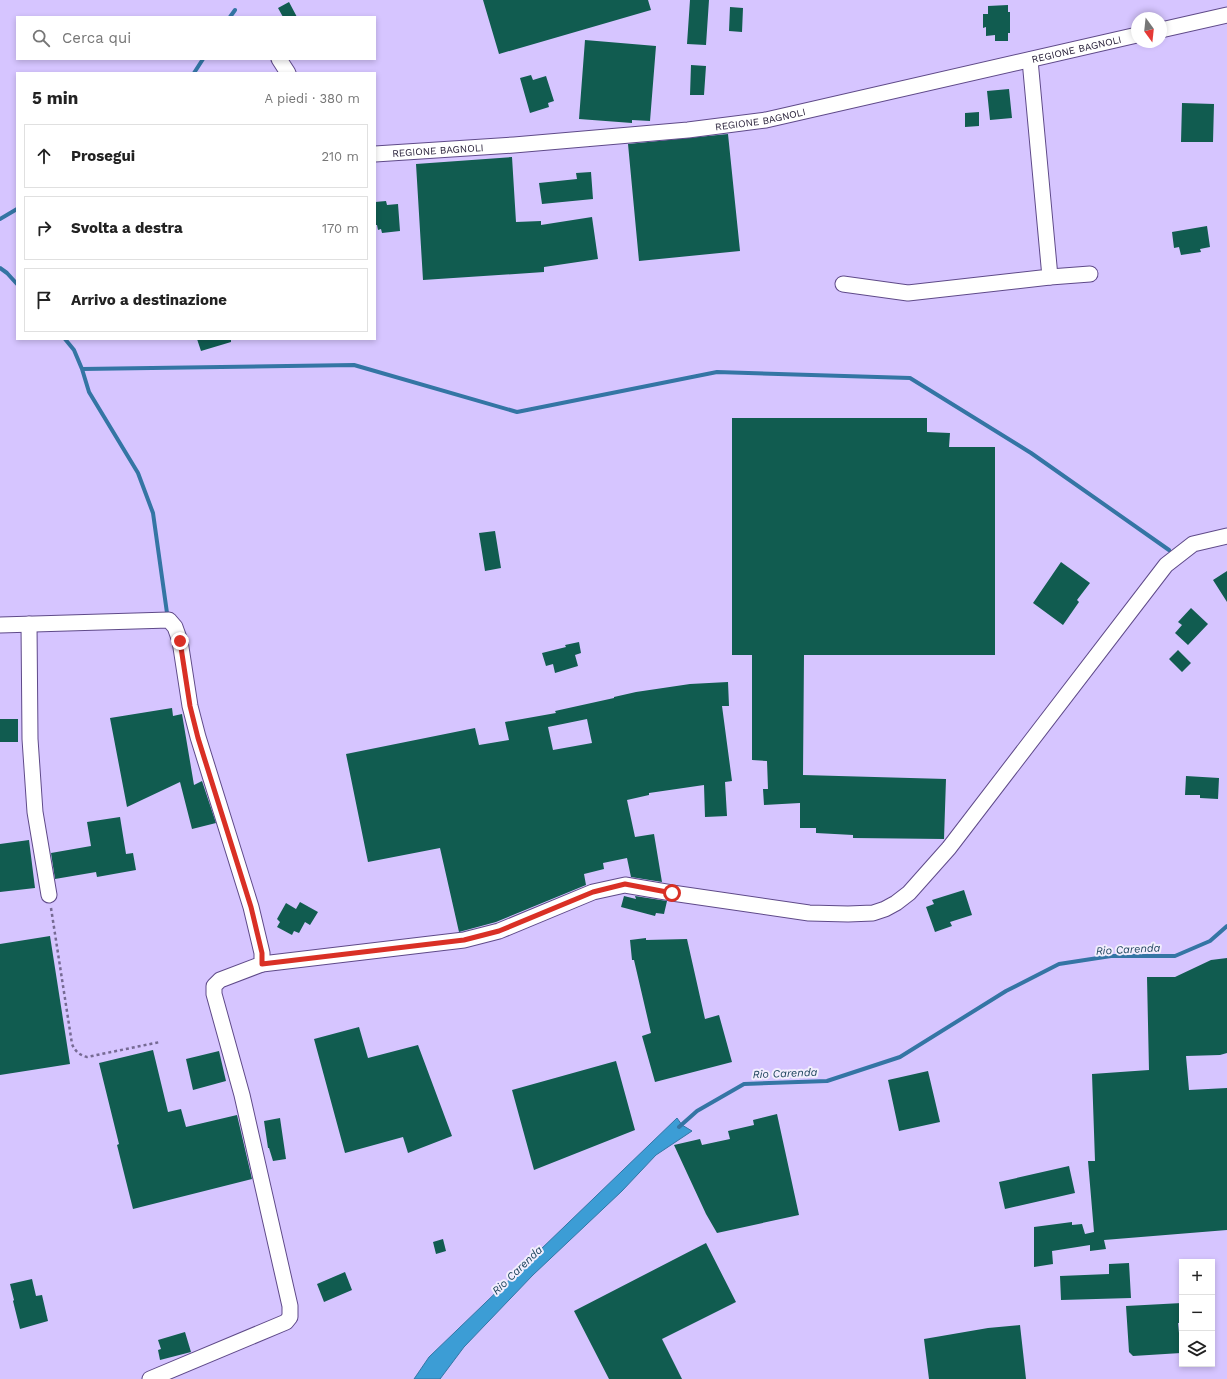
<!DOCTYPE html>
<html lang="it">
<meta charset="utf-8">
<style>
body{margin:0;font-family:"Work Sans",sans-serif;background:#f6f6f6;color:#222}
.controls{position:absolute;right:12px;bottom:12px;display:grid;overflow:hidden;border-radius:0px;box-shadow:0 2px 6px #0003}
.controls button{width:36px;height:36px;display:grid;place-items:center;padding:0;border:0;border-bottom:1px solid #e0e0e0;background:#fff;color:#222;font:20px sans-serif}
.compass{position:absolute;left:1131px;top:12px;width:36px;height:36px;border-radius:50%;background:#fff;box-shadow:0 2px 6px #0003;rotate:165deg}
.stop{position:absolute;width:12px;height:12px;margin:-9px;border:3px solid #d93025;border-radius:50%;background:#fff}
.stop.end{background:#d93025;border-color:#fff;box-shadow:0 1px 4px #0008}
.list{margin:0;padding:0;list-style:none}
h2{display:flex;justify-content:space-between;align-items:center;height:52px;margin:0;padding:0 16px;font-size:17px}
h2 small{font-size:13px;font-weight:400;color:#767676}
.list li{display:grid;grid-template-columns:26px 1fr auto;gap:12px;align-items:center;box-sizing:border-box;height:64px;margin:0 8px 8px;padding:0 8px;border:1px solid #e0e0e0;border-radius:0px}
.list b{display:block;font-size:15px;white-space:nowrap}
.list em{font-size:13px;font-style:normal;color:#767676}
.icon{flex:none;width:22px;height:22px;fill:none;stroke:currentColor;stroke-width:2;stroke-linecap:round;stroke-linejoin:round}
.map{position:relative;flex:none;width:1227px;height:1379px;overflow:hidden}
.search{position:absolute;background:#fff;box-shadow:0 2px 6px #0003;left:16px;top:16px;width:360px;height:44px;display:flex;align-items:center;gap:10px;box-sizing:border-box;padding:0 14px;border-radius:0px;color:#767676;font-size:15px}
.panel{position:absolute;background:#fff;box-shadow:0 2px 6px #0003;left:16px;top:72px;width:360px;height:268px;border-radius:0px}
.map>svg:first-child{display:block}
.water{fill:#3c9dd5;stroke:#3475a4}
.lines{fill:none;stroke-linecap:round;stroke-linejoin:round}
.stream{stroke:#3475a4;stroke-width:4}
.building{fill:#115c50;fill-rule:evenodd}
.minor-casing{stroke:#5f4a89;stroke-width:17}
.path{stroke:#766a93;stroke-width:2.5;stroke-dasharray:3 3;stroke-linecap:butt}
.minor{stroke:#fff;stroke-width:15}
.route{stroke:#d93025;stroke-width:5}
.labels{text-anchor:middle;stroke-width:4;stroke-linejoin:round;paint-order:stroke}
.street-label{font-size:10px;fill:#211933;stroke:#f2eefd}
.water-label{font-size:11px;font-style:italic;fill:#173f57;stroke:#f2eefd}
</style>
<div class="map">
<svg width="1227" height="1379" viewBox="0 0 1227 1379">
<rect width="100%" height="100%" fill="#d6c5ff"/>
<path class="water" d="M677,1118L682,1125L692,1131L656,1155L622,1191L533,1275L464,1347L440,1379H414L429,1357Z"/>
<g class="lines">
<path class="stream" d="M230,17L235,10
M194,73L203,59
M0,219L17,209
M0,268L7,273L17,284
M65,339L74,350L82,369L354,365L517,412L717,372L910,378L1031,453L1169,550
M82,369L89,392L138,473L153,513L167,613
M679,1127L697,1111L744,1084L827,1081L900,1057L1006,991L1059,964L1111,956H1175L1210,941L1227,926"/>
</g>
<path class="building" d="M483,0H648L651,10L499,54Z
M690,0H709L706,45L687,44Z
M289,2L297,17H283L278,8Z
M1008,5V12H1010V33H1008V41H995V35L986,36V27L983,28V14H988V6Z
M730,7L743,8L742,32L729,31Z
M585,40L656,46L650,121L632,120V123L579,119Z
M691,65L706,66L704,95H690Z
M531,75L533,80L546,76L554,101L548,103L549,107L530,113L520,78Z
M1009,89L1012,118L990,120L987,91Z
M1182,103L1214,104L1213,142H1181Z
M979,112V126L965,127V113Z
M728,134L740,251L639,261L628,144Z
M512,157L516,222L541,221V225L592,217L598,259L544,267V272L423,280L416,164Z
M591,172L593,199L542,204L539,183L577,179L576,173Z
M386,201L387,205L398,204L400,231L382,233L381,229L378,230L377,225H375V202Z
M1207,226L1210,247L1200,249L1201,252L1181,255L1179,247L1174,248L1172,232Z
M197,339H231V342L201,351Z
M732,418H927V432L950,433L949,447H995V655H804L803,775L946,779L944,839L853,838V835L816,833V828H800V803L764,805L763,789H768L767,761L752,760V655H732Z
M495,531L501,568L485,571L479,533Z
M1061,562L1090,583L1077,600L1079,602L1063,625L1033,603Z
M1227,571V602L1213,580Z
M1191,608L1208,624L1188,645L1175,633L1182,625L1178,622Z
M579,642L581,653L575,655L578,666L555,673L553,664L546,666L542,653L566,647L565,645Z
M1178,650L1191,663L1182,672L1169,659Z
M728,682L729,706H722L732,781L725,782L727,816L705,817L704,785L649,793V795L627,800L635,837L654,834L662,882L631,877L627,858L603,863L604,869L584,874L586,885L496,922L459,932L440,848L368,862L346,754L475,728L479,745L509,740L505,722L556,713L555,711L614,698V697L636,692L690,684ZM587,719L592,743L553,750L548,727Z
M172,708L173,716L182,714L194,785L202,781L216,823L192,829L180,782L127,807L110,718Z
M0,719H18V742H0Z
M1186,776L1219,778L1218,799L1200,798V795H1185Z
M120,817L126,854L133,853L136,870L97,877L96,872L55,879L51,853L91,846L87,822Z
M29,840L35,888L0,892V844Z
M964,890L972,915L950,922L952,926L935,932L926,907L934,904L932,900Z
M624,896L636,899L635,896L667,901L664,914L656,913L655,916L621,907Z
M300,902L318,912L310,925L305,922L299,933L294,931L292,935L277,927L280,922L277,919L286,903L296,909Z
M50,936L70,1064L0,1075V944Z
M646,938V940L687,939L705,1019L719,1015L732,1062L655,1082L642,1036L651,1033L634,960H632L630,940Z
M1227,958V1053L1220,1055L1186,1056L1189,1090L1227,1088V1230L1104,1240L1106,1249L1090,1251V1245L1052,1251L1053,1264L1034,1267V1227L1072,1222V1225L1082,1224L1085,1234L1094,1232L1088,1161H1095L1092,1074L1149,1070L1147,977H1175L1211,960Z
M359,1027L368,1058L418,1045L452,1136L408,1153L403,1137L345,1153L314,1039Z
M153,1050L168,1112L181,1109L186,1127L237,1115L252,1179L133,1209L117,1145L119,1144L99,1063Z
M219,1051L226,1081L193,1090L186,1059Z
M616,1061L635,1130L534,1170L512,1090Z
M928,1071L940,1122L899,1131L888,1080Z
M777,1114L799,1215L717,1233L706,1214L674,1145L700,1139L702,1145L730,1139L728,1131L754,1125L753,1120Z
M280,1118L286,1159L273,1161L269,1148H268L264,1121Z
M1069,1166L1075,1193L1005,1209L999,1182Z
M443,1239L446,1251L436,1254L433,1242Z
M706,1243L736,1302L662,1339L682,1379H609L574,1311Z
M1129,1263L1131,1298L1061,1300L1060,1276L1109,1274V1264Z
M345,1272L352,1290L324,1302L317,1284Z
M32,1279L36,1296L42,1295L48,1321L20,1329L13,1301L14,1300L10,1284Z
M1182,1303V1323H1178L1181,1353L1133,1356L1129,1352L1126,1306Z
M1020,1325L1026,1379H929L924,1339L988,1328Z
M185,1332L191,1352L160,1360L158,1350L161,1349L158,1340Z"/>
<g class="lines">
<g class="minor-casing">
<g id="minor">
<path d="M1161,30L1227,15"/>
<path d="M279,59L288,73"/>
<path id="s1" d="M375,154L514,145L688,130L766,120L1137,35"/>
<path d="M1050,277L1090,274"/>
<path d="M843,284L908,293L1050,277L1030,60"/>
<path d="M29,624L30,739L35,812L49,895"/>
<path d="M0,625L169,620L175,627L180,641L190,706L198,737L251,907L262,953V964L220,980L214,986V994L242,1095L290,1306V1317L286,1322L150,1379"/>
<path d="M262,964L464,940L499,931L593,892L625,885L672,893L809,913L848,914L873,913L885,909L896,903L909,893L949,848L1166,565L1193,544L1227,536"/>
</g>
</g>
<path class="path" d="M51,908L72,1044C75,1051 79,1055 87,1057L160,1042"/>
<use href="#minor" class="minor"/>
</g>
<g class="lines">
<path class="route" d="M180,641L190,706L198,738L251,907L262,953V964L464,940L499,931L593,892L625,884L672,893"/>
</g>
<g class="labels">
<g class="street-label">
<text dy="4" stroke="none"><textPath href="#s1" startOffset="711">REGIONE BAGNOLI</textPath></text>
<text dy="4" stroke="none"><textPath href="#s1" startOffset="387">REGIONE BAGNOLI</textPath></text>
<text dy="4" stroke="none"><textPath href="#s1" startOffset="63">REGIONE BAGNOLI</textPath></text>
</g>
<g class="water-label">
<text transform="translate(1128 949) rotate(-3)" y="4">Rio Carenda</text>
<text transform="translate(785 1073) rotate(-2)" y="4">Rio Carenda</text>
<text transform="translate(517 1270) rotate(-44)" y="4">Rio Carenda</text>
</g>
</g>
</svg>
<div class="controls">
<button>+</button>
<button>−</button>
<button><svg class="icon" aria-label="layers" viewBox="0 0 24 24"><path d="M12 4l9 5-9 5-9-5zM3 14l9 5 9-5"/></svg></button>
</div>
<svg class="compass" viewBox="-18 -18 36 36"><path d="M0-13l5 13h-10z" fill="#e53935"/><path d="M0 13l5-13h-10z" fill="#767676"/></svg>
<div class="stop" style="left:672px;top:893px"></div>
<div class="stop end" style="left:180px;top:641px"></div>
<div class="search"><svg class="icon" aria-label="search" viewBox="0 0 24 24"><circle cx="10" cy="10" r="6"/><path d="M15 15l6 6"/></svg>Cerca qui</div>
<section class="panel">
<h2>5 min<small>A piedi · 380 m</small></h2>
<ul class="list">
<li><svg class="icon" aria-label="ahead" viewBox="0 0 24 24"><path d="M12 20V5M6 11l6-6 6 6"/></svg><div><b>Prosegui</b></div><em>210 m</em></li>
<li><svg class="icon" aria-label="right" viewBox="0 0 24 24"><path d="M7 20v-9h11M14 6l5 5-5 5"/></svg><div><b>Svolta a destra</b></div><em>170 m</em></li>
<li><svg class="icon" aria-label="arrive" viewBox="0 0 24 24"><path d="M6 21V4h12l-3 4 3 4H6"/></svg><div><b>Arrivo a destinazione</b></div></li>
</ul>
</section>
</div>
